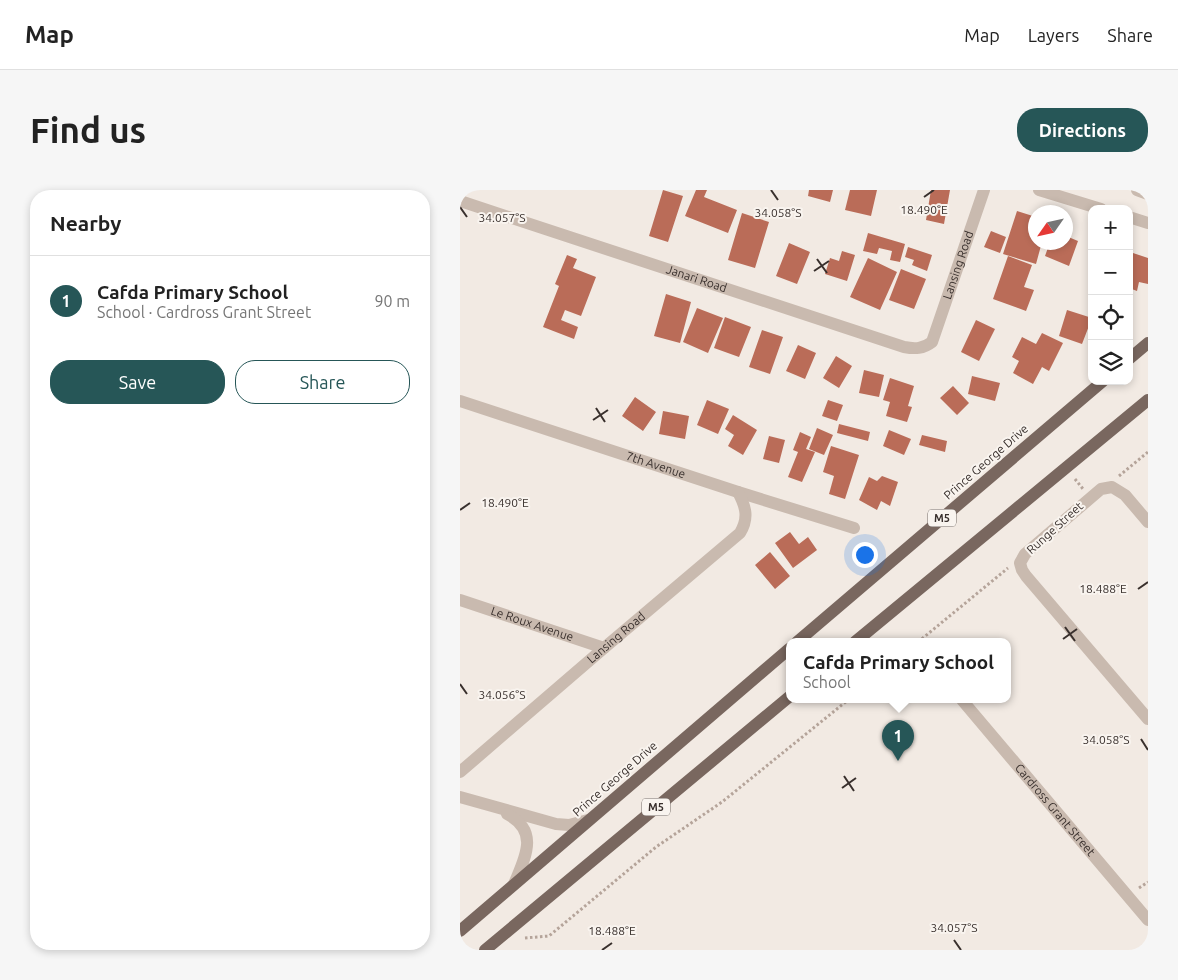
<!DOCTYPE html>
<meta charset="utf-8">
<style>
body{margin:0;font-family:Ubuntu,sans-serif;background:#f6f6f6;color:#222}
.controls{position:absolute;right:15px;top:15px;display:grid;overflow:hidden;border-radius:10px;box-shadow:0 2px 8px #0003}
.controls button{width:45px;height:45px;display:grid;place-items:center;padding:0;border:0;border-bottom:1px solid #e0e0e0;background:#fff;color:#222;font:25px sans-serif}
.compass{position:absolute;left:568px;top:15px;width:45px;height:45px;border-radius:50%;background:#fff;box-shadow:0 2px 8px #0003;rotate:236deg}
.you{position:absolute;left:404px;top:364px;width:18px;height:18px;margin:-12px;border:4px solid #fff;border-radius:50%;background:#1a73e8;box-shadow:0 0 0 8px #1a73e833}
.badge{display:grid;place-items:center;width:32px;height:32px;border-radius:50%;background:#265657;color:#fff;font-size:16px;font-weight:700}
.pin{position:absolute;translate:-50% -41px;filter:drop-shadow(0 1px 2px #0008)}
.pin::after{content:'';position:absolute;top:26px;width:18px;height:15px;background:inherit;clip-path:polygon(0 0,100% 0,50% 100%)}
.popup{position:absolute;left:326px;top:448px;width:225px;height:65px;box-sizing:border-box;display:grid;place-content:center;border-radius:10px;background:#fff;filter:drop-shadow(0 1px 4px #0005);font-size:16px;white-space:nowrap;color:#767676}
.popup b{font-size:19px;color:#222}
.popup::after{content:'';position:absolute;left:50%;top:100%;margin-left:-10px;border:10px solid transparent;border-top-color:#fff}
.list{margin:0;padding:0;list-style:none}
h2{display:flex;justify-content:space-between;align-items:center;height:65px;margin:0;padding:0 20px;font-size:21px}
h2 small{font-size:16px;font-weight:400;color:#767676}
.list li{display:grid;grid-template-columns:32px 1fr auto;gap:15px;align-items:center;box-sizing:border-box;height:90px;padding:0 20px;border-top:1px solid #e0e0e0}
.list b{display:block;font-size:19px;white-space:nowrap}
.list p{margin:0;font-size:16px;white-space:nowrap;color:#767676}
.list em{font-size:16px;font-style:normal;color:#767676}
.actions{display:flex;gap:10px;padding:15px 20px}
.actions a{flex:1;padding:11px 0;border:1px solid #265657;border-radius:20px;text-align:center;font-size:18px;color:#265657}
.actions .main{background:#265657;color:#fff}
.icon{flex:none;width:28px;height:28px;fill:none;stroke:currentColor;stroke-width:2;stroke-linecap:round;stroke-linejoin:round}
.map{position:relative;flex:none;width:688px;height:760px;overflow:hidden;border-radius:20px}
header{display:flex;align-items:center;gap:30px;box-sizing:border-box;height:70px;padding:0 25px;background:#fff;border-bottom:1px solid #e0e0e0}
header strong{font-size:24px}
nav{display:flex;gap:28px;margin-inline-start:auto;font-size:18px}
.intro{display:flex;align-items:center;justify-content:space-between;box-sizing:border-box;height:120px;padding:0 30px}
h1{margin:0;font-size:35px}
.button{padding:12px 22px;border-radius:20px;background:#265657;color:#fff;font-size:18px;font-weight:700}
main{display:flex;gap:30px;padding:0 30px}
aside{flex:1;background:#fff;border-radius:20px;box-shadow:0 2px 8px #0003}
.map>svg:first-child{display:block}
.building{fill:#ba6c58}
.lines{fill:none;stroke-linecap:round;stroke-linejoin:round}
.path{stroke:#b5a49a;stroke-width:3;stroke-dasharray:2.5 2.5;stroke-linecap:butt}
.minor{stroke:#c9baaf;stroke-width:12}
.major{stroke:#79675f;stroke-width:12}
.ticks{fill:none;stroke:#39302d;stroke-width:2}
.labels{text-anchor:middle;stroke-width:4;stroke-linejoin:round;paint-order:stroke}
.shield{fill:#f9f4ef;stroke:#736b67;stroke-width:1}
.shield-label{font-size:11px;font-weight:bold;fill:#39302d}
.street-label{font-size:12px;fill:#39302d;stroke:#f9f4ef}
.ticks-label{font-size:12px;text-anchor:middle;fill:#39302d;stroke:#f9f4ef;stroke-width:4;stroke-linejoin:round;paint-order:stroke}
</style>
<header>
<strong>Map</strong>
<nav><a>Map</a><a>Layers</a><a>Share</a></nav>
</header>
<div class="intro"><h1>Find us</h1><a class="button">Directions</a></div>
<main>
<aside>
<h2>Nearby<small></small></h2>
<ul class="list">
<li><span class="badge">1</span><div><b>Cafda Primary School</b><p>School · Cardross Grant Street</p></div><em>90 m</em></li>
</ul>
<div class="actions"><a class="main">Save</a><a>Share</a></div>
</aside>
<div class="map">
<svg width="688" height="760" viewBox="0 0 688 760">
<rect width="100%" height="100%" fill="#f2eae3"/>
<path class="building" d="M203,0L223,6L208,52L189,46Z
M236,0H247L244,7L277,20L268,43L225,26Z
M349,0H373L370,12L348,6Z
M390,0H417L411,26L385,20Z
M471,0H490L484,34L466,30Z
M557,21L576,27V52H582L576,74L543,64Z
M282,23L309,32L295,78L268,70Z
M531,41L546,47L540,63L524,57Z
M408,43L445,54L440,72L430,70L432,61L419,58L417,64L403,61Z
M606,46L618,51L609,76L585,66L590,52H606Z
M329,53L350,62L337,94L316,86Z
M448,57L472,65L467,81L452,75L454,70L445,67Z
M382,61L395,65L387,91L365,84L370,68L379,71Z
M673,63L688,68V94L679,92L677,101L669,98V72L671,73Z
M107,65L117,69L113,78L136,87L121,126L105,120L101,130L118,137L114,149L83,137L99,96L95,94Z
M548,66L572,75L564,97L574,100L566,121L533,109Z
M408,68L437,82L420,120L390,107Z
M441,79L466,89L454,119L429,110Z
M206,104L231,112L220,153L194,146Z
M237,118L263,128L248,163L223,152Z
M607,120L632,128L622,154L599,146Z
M265,127L291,137L279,167L254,158Z
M516,130L535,139L519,171L501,162Z
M302,140L323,147L310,184L289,177Z
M582,143L603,153L589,181L582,177L573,194L553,183L559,171L552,167L562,147L576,154Z
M338,155L356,163L345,189L326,181Z
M376,166L392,176L379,198L363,188Z
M404,180L424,185L419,207L399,203Z
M512,186L540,193L535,211L508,204Z
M430,188L454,196L448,216L452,217L447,232L426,226L430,212L423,210Z
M493,196L509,213L497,225L480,208Z
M175,207L196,222L183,241L162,226Z
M247,210L269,219L258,244L237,235Z
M368,210L383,215L377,231L362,226Z
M203,221L229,226L225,249L199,244Z
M273,225L297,240L283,265L268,256L274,245L265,239Z
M379,234L410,242L408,251L377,243Z
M357,238L373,245L364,265L349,259Z
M429,240L451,249L444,265L423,256Z
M340,242L351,247L346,259L355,262L342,292L328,287L338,262L333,260Z
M462,245L487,251L485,262L459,255Z
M309,246L325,250L319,273L303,269Z
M371,256L399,265L385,309L369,304L374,286L363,282Z
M422,286L438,292L430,316L421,311L417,320L399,310L409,287L417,291Z
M330,342L339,354L348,347L357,360L333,378L315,353Z
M310,362L330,386L315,399L295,375Z"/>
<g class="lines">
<path class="path" d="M659,286L688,262
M615,289L623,299
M458,452L548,378
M679,698L688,692
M65,748L89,746L196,657L262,612L388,510"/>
<g class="minor">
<path d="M579,0L641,19"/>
<path d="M677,0L688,4"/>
<path id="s1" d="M0,11L444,157C455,159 463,159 472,152L524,0"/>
<path d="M669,27L688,33"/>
<path id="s2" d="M0,211L278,302L394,338"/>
<path d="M688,332L665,305L652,297L641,299L565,364L560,373L562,380L566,386L688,529"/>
<path id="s3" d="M0,410L144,458"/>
<path id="s4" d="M502,510L688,730"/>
<path id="s5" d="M0,582L144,458L280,343C289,328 286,317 278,302"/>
<path d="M0,607L96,634L109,635L128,630"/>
<path d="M47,624C80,641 65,668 54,694"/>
</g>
<path class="major" d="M669,169L688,153
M337,452L643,191
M395,452L688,210
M0,741L329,459
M25,760L329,507"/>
</g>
<path class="ticks" d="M311,0L318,10M464,7L474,0M0,17L7,27M357,69L367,83M354,81L369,71M136,218L145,232M133,230L148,220M0,320L10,313M678,399L688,392M605,437L615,451M603,449L617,439M0,494L7,504M681,549L688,560M384,586L394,601M382,598L396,588M494,750L501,760M142,760L152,753"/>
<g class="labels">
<g class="shield">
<rect x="468" y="319.5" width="28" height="17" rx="4"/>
<rect x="182" y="608.5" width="28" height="17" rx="4"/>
</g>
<g class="shield-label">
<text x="482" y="332">M5</text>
<text x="196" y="621">M5</text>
</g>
<g class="street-label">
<text dy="4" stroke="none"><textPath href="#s1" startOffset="578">Lansing Road</textPath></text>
<text dy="4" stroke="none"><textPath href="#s1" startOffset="249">Janari Road</textPath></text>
<text transform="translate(526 272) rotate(-41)" y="4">Prince George Drive</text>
<text dy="4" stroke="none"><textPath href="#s2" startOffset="206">7th Avenue</textPath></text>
<text transform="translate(595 338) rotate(-42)" y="4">Runge Street</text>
<text dy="4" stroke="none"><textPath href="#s3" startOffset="76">Le Roux Avenue</textPath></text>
<text dy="4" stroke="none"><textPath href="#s5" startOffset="206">Lansing Road</textPath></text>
<text transform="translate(155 589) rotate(-41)" y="4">Prince George Drive</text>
<text dy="4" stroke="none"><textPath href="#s4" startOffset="144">Cardross Grant Street</textPath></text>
</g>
</g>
<g class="ticks-label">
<text x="464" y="24">18.490°E</text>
<text x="318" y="27">34.058°S</text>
<text x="42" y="32">34.057°S</text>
<text x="45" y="317">18.490°E</text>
<text x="643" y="403">18.488°E</text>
<text x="42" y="509">34.056°S</text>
<text x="646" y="554">34.058°S</text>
<text x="494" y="742">34.057°S</text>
<text x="152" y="745">18.488°E</text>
</g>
</svg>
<div class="controls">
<button>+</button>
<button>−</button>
<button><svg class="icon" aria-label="locate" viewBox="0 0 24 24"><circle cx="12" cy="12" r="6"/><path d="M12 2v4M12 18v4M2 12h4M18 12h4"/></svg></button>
<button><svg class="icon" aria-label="layers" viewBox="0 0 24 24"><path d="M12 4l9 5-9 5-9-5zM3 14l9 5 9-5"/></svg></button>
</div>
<svg class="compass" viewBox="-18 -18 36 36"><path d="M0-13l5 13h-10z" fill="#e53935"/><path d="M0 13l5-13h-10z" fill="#767676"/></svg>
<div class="you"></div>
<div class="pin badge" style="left:438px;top:571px">1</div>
<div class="popup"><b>Cafda Primary School</b>School</div>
</div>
</main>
